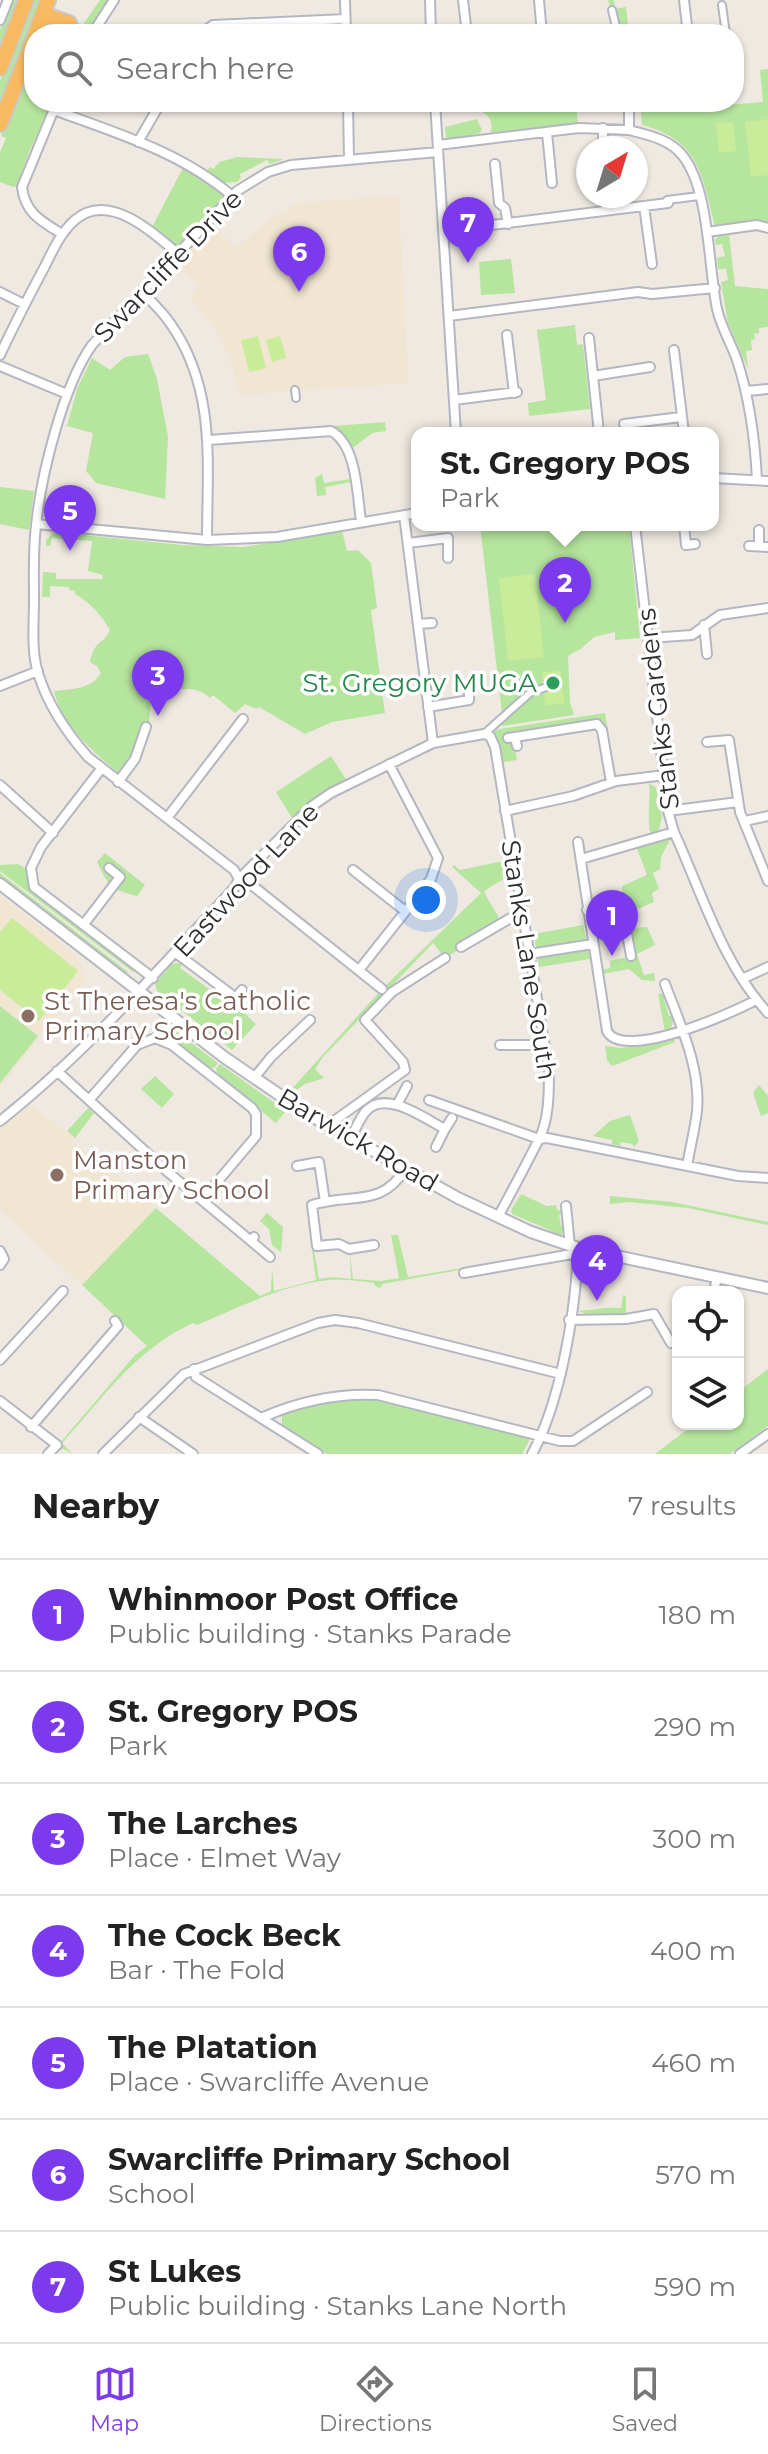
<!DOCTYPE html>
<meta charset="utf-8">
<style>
body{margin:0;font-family:Montserrat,sans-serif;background:#f6f6f6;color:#222}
.controls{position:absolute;right:24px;bottom:24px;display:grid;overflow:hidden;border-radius:16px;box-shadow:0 2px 6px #0004}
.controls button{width:72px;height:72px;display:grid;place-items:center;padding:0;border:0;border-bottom:2px solid #e0e0e0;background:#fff;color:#222;font:40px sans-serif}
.compass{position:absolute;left:576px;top:136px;width:72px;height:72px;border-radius:50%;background:#fff;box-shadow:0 2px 6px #0004;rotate:38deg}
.you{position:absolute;left:426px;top:900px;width:28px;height:28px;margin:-20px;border:6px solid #fff;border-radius:50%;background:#1a73e8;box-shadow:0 0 0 12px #1a73e833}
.badge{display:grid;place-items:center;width:52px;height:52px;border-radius:50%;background:#7c3aed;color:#fff;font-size:26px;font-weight:700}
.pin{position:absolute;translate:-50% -66px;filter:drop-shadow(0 2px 4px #0008)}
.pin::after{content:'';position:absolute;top:42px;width:28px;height:24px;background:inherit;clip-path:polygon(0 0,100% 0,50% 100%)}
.popup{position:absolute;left:411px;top:427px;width:308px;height:104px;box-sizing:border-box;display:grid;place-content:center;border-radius:16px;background:#fff;filter:drop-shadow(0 2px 6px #0005);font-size:26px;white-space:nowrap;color:#767676}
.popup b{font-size:30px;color:#222}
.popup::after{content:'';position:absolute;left:50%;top:100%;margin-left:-16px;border:16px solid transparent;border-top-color:#fff}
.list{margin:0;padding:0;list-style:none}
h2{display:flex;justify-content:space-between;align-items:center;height:104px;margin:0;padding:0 32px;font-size:34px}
h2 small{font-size:26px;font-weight:400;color:#767676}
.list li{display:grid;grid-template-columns:52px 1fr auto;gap:24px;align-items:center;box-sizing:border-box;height:112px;padding:0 32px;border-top:2px solid #e0e0e0}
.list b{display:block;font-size:30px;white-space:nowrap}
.list p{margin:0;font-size:26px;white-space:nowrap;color:#767676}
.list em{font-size:26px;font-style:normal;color:#767676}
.icon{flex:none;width:44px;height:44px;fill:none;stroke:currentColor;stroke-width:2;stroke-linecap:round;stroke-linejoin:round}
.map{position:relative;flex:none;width:768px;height:1454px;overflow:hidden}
.search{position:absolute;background:#fff;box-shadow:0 2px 6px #0004;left:24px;right:24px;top:24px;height:88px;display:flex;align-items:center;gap:20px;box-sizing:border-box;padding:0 28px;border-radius:32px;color:#767676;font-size:30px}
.sheet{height:888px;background:#fff}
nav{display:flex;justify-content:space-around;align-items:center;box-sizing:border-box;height:112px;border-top:2px solid #e0e0e0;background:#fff;font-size:22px;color:#767676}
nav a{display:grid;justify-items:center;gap:4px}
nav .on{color:#7c3aed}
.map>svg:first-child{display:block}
.education{fill:#f0e6d1}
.green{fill:#b6e59e}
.pitch{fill:#c9ec9a}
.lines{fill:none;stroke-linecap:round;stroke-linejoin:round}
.pedestrian-casing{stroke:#b4b7c1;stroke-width:10}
.minor-casing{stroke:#b4b7c1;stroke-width:12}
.tertiary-casing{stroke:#b4b7c1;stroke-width:14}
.trunk-casing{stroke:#c9c9c9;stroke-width:18}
.pedestrian{stroke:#fff;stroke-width:6}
.minor{stroke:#fff;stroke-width:8}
.tertiary{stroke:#fff;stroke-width:10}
.trunk{stroke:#f8ba60;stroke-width:14}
.leisure-dot{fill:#2e9e5b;stroke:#fff;stroke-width:3}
.education-dot{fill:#8d6e63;stroke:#fff;stroke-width:3}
.labels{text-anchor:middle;stroke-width:7;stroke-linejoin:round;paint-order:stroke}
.street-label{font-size:26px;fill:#2e2e2e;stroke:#fff}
.leisure-label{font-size:26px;fill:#27864d;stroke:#fff;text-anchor:end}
.education-label{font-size:26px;fill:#785e54;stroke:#fff;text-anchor:start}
</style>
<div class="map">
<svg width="768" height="1454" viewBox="0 0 768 1454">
<rect width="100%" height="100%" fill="#efe9e1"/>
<path class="education" d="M399,196L408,383L239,395L233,368L220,336L190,297L199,286L178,266L213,226L236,248L270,219L298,203Z
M0,895L70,950L78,959L86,978L0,1087Z
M31,1105L75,1138L72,1142L156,1208L82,1285L0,1210V1127Z"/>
<path class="green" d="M11,0H21L0,56V30Z
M32,0H42L0,108V81Z
M100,0H111L87,34L84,23Z
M608,0H614L615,9L626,7L629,32L675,27L676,34H621L616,27Z
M80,23L83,34H44L54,25Z
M262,26V34H207L218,28Z
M34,58V102H52L29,152L17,186L13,187L0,182V152L6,138L1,136Z
M768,69V228L717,233C702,180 703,141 642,125L640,102H661L662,107L675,102L677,109L763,102L760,70Z
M487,102H576L578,123L490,133C494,124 490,116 481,111L469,112L468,107L487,105Z
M477,119L482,130L480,133L451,139L446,137L445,127Z
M237,157L284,159L270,164L267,160L240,174L241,178L237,182L223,183L207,170L210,167L213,169L220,162Z
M186,162L232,196L177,253L150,231Z
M729,234L735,286L768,289V327L759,328V333L754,334L755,339L751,340L752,350L746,351L748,369L728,323L721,282L728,280L726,269H718L717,258L725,256L722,244L716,245L715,240L719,236Z
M511,259L515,293L481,295L479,262Z
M575,325L577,345L583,344L590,409L529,416L528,403L546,400L537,330Z
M148,354L157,379L168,437L165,499L96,483L86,471L93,433L67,426L77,389L92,358L110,370L125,357Z
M385,422L386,431L372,433L349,451L344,440L321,432L320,427Z
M322,474L324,483L351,479V482L325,487L326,495L317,496L315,478Z
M0,487L34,491L29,530L0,524Z
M480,525H528L529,528L542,525H629L640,638L615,640V632L594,637L582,648L568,656L570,702L574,715L502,726L496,719L502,713Z
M342,531L347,551L358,550L371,563L377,608L371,610L385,713L332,722L305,734L259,707L256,709L245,704L235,713L213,695L210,698C193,682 172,692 151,694L149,727L119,773C94,753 61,724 54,691C70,689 91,690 101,673L97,666L90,662C95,638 103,646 110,630C101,615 91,603 75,594V591L69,590V587L50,586V597H42L43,572L56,573V579H102L103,575L88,571L92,541L52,538L50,546H46V540L54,532L182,545L243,547Z
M605,713L616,781L611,782L601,726L514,737L512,749H515L517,760L497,763L495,747L484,734L500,729Z
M331,756L349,784L331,793L295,823L276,792Z
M649,783L658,789L662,817L659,830L651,834C646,820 651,799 649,783Z
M674,832L661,857L660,869L653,873L659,889L652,893L654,902L631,912L635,928L647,927L655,945L637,954L644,975L654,973L655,981L642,980L629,969L603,974L602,970L610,968V961L631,956L618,904L623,898L622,886L647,875L635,843Z
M105,853L145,885L137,896C110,889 109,887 97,862Z
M508,860L510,874C502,882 493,883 484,892L502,923L445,958L433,943L323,1057L315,1069L324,1078L305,1084L291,1094L289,1092L382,989L481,893L452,867L454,865L460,870Z
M18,864L28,870L31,887L138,970L133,972L0,871V865Z
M0,873L128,972L125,975L0,878Z
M583,925L590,959L539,967L534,934Z
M183,962L180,968L223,999L226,995C239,1004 244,1014 256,1024L232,1050L157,991L155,984L172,964Z
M665,993L669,997L664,999L669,1016L675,1015L670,1031L665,1032L658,994Z
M0,1006L38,1036L0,1083Z
M173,1029L218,1063L214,1068L205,1069L167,1036Z
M674,1039L675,1042L612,1066L607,1060L605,1046L621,1048Z
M220,1064L286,1111L276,1123L219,1077L216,1069Z
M155,1076L174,1094L162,1108L141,1089Z
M759,1085L768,1096V1113L761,1116L753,1093Z
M88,1108L94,1113L75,1138L67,1131Z
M630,1115L639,1141L634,1147L632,1144L621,1142L620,1146L612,1144V1140L593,1136L610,1121Z
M521,1194L547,1206L556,1205L557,1209L565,1213L559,1215L561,1226L567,1225L561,1235L512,1214L511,1210Z
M610,1196L672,1202L768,1222V1225L688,1208L629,1202L610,1204Z
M156,1208L260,1296L271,1291L272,1268L274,1291L316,1280L312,1250H314L319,1279L332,1277L351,1279L350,1253L353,1279L381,1281L399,1278L391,1235H398L408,1277L559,1252L382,1284L380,1288L375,1286L374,1283C360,1281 345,1279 330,1280C283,1284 239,1308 197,1325L193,1323C136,1349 103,1398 62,1443L73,1454L60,1447V1443L135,1355L147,1346L82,1285Z
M267,1213L283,1227L281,1252L272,1245L269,1229L260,1221Z
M623,1295L626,1296V1317H579L584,1313L579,1311C596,1310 603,1307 621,1308Z
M768,1369V1426L730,1454H655L694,1424H738V1392Z
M360,1397L380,1399L529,1437V1441L522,1454H327L282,1426V1414L313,1403Z"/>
<path class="pitch" d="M768,119V175L751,177L745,122Z
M733,122L736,151L719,153L716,123Z
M258,336L266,368L249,372L241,340Z
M280,336L286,358L272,362L266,340Z
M535,574L544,657L508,661L499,578Z
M561,671L564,704L545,705L542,672Z
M12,918L78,971L39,1021L0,990V932Z"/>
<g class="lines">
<g class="pedestrian-casing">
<path id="pedestrian" d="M722,5L726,34
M612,10L616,27
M668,203L667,200L699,196
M295,390L296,398
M484,734L531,692L544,688"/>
</g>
<g class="minor-casing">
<path id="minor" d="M345,0L346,34
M430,0L431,34
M463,0L467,34
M539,0L542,34
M684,0L688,34
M0,20L8,0
M92,34L114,0
M200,34L213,25L345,19
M57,102L22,187C25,213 41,221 62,234
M348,102L349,160
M435,102L456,433
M629,102V130C648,135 670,139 683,156C710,191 708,266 717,309C721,327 731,343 737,360C750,400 755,438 757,480
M54,110C116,133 181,152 232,196
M603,128V148
M547,133L552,183
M138,142L161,102
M438,145L579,128L629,130
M495,164L499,203L505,208L508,224
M644,206L652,264
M444,231L668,203
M707,232L757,225L768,228
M141,291C151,301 162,311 170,323C217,389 207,465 207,540
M0,292L24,304
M449,316L638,292L652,294L715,288
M507,335L514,393
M589,338L599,433
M674,350L684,433
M0,355C14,325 29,296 45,266C53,250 61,232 75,220C108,191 153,232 177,253
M0,366L67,394
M593,376L650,367
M747,391L768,389
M454,400L517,392
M624,424L681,417
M209,440L331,431C357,445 357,494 361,521
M713,478L768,481
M404,515L433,743
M36,524L207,540L277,537L417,513
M635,525L668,811L674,832C702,893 722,963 768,1013
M684,525L686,545L695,544
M759,530V545
M408,543L448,538V558
M749,546L768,547
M418,624L432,623
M704,625L707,654
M649,638L692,635L720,615L768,608
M0,686L38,671
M428,707L469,700V685
M515,737L597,724L602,730L611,782
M508,738L515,737L517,746
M707,742L729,740L740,812L768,881
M101,769L41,847L31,868L34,887L153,978
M118,782L135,759L146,727
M0,785L53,833
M505,811L573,796L616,781L665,775
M668,811L738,802
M167,818L243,719
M745,821L768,816
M578,842L607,1031C623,1062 732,1013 756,1000
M581,859L674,832
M353,870L405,911
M243,878L382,989
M239,879L234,870L88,757C66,732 48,706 38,673C31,650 34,623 34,600C34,575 33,550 36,526C41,475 63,386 92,345L237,191L268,172L291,165L438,152
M587,910L616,907L623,912L631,956
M84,924L120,877L109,868
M461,947L521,912
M176,953L236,998L242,990
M529,954L593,944
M359,970L431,879L438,858L389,764
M742,979L768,967
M665,984C680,1024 701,1068 697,1111C695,1129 690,1148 687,1166
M500,1045H543
M57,1071L169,1173L251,1241L254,1237
M254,1078L271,1057L310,1020
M89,1100L137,1045L155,1038L172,1045L252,1108L256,1114V1136L202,1200
M429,1100L539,1139L547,1138L738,1176L768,1178
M397,1105L407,1086
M0,1121C87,1052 160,968 235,887L239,879L312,806L331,793L433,743L484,734L490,736L495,747L549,1071C549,1093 549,1120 539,1139C526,1165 512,1191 498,1217
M327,1126L405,1070L403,1062L365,1020L392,992L445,958
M445,1129L452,1118
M350,1139C355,1131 359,1119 366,1111C386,1089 425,1119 445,1129L436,1147
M297,1166L319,1162L325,1202
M566,1206L570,1246
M251,1241L270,1257
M374,1245L349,1249L339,1244L317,1246L312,1205C350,1193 382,1208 405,1169
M0,1251L4,1259L0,1265
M464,1273L578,1253
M714,1292L717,1277
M569,1320L626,1319L654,1314L671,1343
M0,1360L63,1291
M194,1369L196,1377L318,1454
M0,1401L57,1445L48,1454
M139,1417L193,1454
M261,1418C299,1401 337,1393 378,1395L560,1441H573L647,1392
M31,1427L118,1326L115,1321
M103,1454L184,1374L318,1323L335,1320L358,1323L561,1374
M532,1454C561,1401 576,1309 578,1248
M740,1454L768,1434"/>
</g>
<g class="tertiary-casing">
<path id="tertiary" d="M0,884L224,1057L306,1113L458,1198L531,1232L578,1248L768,1288"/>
</g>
<g class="trunk-casing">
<path id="trunk" d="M43,14L69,23
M35,34L48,0
M0,68L26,0
M0,124L34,38"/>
</g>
<use href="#pedestrian" class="pedestrian"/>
<use href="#minor" class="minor"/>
<use href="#tertiary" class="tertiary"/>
<use href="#trunk" class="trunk"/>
</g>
<circle class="leisure-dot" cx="553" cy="683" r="8"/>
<g class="education-dot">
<circle cx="28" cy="1016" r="8"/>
<circle cx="57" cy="1175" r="8"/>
</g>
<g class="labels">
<g class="street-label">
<text transform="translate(168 266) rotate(-46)" y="9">Swarcliffe Drive</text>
<text transform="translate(658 709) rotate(-97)" y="9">Stanks Gardens</text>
<text transform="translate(246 880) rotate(-47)" y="9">Eastwood Lane</text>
<text transform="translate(529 960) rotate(81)" y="9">Stanks Lane South</text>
<text transform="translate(358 1140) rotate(30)" y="9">Barwick Road</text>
</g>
<g class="leisure-label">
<text x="537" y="692">St. Gregory MUGA</text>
</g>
<g class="education-label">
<text x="44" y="1010">St Theresa's Catholic<tspan x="44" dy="30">Primary School</tspan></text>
<text x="73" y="1169">Manston<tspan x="73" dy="30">Primary School</tspan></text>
</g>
</g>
</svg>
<div class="controls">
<button><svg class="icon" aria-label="locate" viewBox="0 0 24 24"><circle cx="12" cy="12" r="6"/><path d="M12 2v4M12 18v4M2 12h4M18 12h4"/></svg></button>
<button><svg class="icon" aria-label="layers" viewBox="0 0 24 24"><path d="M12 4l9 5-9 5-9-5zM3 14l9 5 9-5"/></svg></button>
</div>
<svg class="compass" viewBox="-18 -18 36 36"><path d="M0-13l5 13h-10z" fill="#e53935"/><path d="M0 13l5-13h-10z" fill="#767676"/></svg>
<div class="you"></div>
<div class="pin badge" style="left:612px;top:956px">1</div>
<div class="pin badge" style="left:565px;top:623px">2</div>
<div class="popup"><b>St. Gregory POS</b>Park</div>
<div class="pin badge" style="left:158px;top:716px">3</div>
<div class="pin badge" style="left:597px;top:1301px">4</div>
<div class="pin badge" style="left:70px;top:551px">5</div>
<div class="pin badge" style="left:299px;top:292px">6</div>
<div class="pin badge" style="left:468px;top:263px">7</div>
<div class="search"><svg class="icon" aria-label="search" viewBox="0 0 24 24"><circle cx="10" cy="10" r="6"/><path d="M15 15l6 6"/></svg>Search here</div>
</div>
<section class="sheet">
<h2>Nearby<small>7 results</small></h2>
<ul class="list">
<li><span class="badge">1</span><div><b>Whinmoor Post Office</b><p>Public building · Stanks Parade</p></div><em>180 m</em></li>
<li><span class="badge">2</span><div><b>St. Gregory POS</b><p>Park</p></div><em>290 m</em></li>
<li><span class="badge">3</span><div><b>The Larches</b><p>Place · Elmet Way</p></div><em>300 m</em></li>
<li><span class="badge">4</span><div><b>The Cock Beck</b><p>Bar · The Fold</p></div><em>400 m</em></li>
<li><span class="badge">5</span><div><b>The Platation</b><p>Place · Swarcliffe Avenue</p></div><em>460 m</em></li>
<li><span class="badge">6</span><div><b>Swarcliffe Primary School</b><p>School</p></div><em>570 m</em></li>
<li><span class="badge">7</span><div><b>St Lukes</b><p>Public building · Stanks Lane North</p></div><em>590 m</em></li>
</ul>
</section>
<nav>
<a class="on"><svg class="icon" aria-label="map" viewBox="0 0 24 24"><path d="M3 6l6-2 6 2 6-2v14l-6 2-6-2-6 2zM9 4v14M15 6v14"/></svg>Map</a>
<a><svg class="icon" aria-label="directions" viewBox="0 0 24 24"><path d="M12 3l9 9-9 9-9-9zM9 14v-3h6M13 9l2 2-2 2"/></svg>Directions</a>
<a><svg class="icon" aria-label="saved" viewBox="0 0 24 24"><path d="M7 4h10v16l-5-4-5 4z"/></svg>Saved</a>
</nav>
